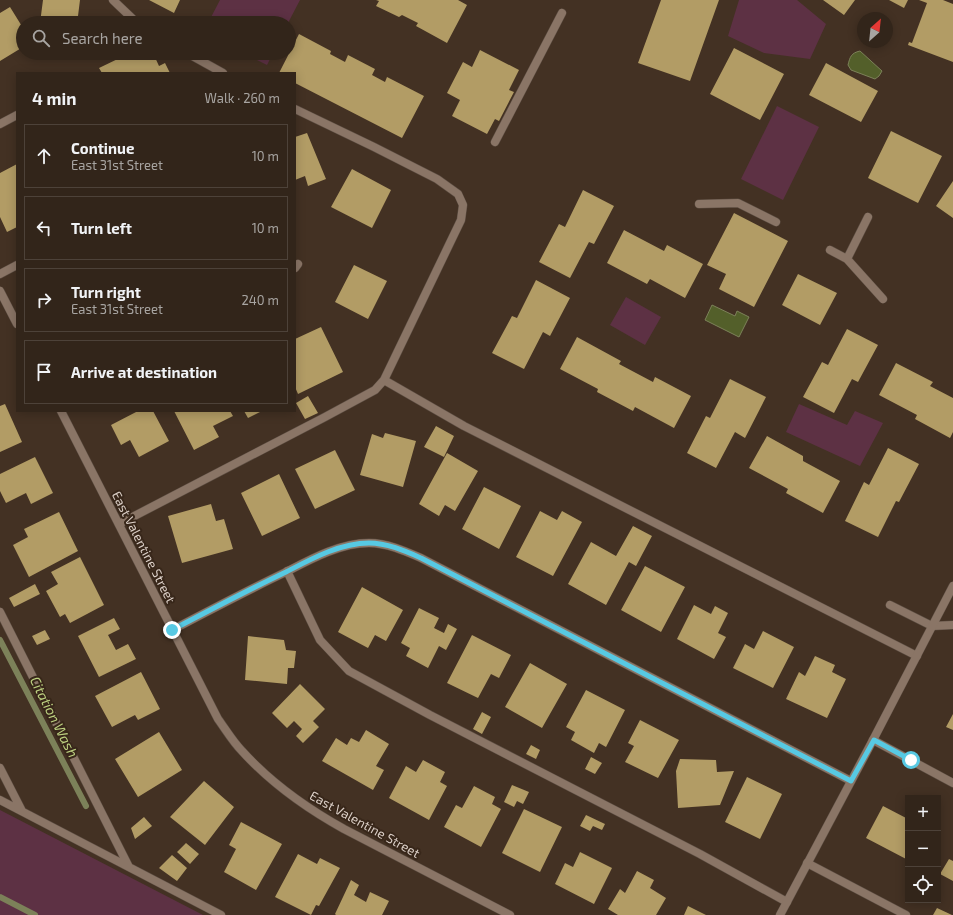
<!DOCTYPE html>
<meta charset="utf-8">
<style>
body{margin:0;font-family:"Exo 2",sans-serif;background:#3d3127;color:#f1f3f6}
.controls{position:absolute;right:12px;bottom:12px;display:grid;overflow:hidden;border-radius:0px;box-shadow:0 2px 10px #0003}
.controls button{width:36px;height:36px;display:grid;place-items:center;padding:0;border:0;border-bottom:1px solid #4d4239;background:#32251a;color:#f1f3f6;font:20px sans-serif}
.compass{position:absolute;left:857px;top:12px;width:36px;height:36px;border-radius:50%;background:#32251a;box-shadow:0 2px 10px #0003;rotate:27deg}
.stop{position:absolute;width:12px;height:12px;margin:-9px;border:3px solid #57c9e3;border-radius:50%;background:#fff}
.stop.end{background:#57c9e3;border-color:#fff;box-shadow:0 1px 4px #0008}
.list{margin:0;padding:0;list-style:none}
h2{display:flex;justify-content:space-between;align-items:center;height:52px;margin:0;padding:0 16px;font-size:17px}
h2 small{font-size:13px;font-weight:400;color:#a8a5a2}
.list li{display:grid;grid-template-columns:26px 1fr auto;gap:12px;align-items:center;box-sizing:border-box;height:64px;margin:0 8px 8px;padding:0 8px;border:1px solid #4d4239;border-radius:0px}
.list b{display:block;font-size:15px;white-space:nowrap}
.list p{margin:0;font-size:13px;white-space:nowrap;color:#a8a5a2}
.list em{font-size:13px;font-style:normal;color:#a8a5a2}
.icon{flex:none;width:22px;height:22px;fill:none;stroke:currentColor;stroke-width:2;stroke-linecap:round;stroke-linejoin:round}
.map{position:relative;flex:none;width:953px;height:915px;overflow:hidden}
.search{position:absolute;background:#32251a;box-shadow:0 2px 10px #0003;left:16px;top:16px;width:280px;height:44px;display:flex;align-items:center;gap:10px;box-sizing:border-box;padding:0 14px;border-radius:22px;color:#a8a5a2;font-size:15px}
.panel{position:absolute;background:#32251a;box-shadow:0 2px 10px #0003;left:16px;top:72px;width:280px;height:340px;border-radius:0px}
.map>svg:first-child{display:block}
.green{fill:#5d3144}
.water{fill:#535f2a;stroke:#7c8159}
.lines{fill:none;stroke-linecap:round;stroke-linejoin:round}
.stream{stroke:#7c8159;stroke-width:6}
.building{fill:#b29c65}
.service-casing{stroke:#5e4f44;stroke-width:9}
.minor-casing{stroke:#5e4f44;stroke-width:9}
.tertiary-casing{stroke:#5e4f44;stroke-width:9}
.service{stroke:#8a7566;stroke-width:8}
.minor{stroke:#8a7566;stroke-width:8}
.tertiary{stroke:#8a7566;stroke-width:8}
.route{stroke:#57c9e3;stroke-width:5}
.labels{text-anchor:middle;stroke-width:4;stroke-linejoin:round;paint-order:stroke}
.street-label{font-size:13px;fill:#dbcfc7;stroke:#38271a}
.water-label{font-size:14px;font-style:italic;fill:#bdd180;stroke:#38271a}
</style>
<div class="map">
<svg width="953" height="915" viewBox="0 0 953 915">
<rect width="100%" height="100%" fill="#433123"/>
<path class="green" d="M220,0H300L288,23H208Z
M739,0H797L826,24L810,59L764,53L728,36Z
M243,53H273L267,65Z
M777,106L819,127L783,200L741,179Z
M626,297L661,317L645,345L610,325Z
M799,404L847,425L855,411L883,423L860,466L786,432Z
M0,810L203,915H0Z"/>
<path class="water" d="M860,51L882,71L879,76L875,79L851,70L848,65C850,57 851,53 860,51Z
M712,305L735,316L737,311L749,317L739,337L705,320Z"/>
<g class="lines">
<path class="stream" d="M0,640L86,806
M0,897L35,915"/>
</g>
<path class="building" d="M43,0H80L78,16L86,17L85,23H40Z
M149,0H180L174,13Z
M376,0H458L467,5L447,43L416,26L418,23L402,15L399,17L376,6L379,1Z
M661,0H719L690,81L638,63Z
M823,0H855L844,15Z
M889,0H908L904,8Z
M919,0H943L953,4V62L908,45L909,42L912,43L927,3Z
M10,7L23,28V47L0,61V13Z
M299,34L331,51L330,54L345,62L348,55L375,69L372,75L385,82L387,77L424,96L402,138L295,83V73H279Z
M734,48L784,74L760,120L710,94Z
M480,50L519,70L509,90L514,92L499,121L495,119L487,134L452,116L460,100L447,93L463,62L472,67Z
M145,53H153L159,66L165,63L170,73H102L99,68L128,54L131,60Z
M826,63L878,91L861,122L809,95Z
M891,131L942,156L918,203L868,178Z
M307,133L326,179L308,186L305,176L295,180V137Z
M17,164V227L7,232L0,217V173Z
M352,169L391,190L372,228L331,207Z
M953,181V218L936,206Z
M583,190L614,206L594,244L589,242L570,278L539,262L559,224L565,227Z
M734,213L788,241L754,307L719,289L726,274L707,265Z
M624,230L664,251L667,245L703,264L685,298L650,279L647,284L607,263Z
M354,265L387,281L368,319L335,302Z
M798,274L837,293L820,325L782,305Z
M536,280L570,298L550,336L543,332L524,369L492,353L512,316L517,318Z
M321,327L343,372L298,394L295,387V339Z
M847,329L878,345L858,382L852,379L834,413L803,397L822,362L828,365Z
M577,337L621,361L619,364L653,382L655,377L691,396L674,428L635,407L633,411L597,392L598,389L560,369Z
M896,363L933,382L930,386L953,398V432L950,438L915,419L917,415L879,395Z
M730,379L766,397L745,438L735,432L716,468L687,453L706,416L710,418Z
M308,396L318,413L305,419L296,403Z
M5,404L22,442L0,452V406Z
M138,411H153L169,441L139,457L130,440L121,445L111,425Z
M174,411H230L233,416L213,426L219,437L194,450Z
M244,411H262L248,418Z
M436,426L454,436L444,457L424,447Z
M385,433L416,441L403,487L360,475L372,434L383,438Z
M767,436L803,456V461L840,481L823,513L786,493L788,489L749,468Z
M888,448L919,464L899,502L896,501L878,537L845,521L864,482L869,485Z
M335,450L355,490L315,509L295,469Z
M447,453L478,471L455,511L445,505L439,516L419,504Z
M35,457L53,493L31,504L26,493L6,503L0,491V474Z
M279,474L300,518L262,536L241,493Z
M484,487L521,506L499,549L462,529Z
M211,504L216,521L224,519L233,549L182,563L168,516Z
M540,511L557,520L562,511L582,522L553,576L516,557Z
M59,512L78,551L29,577L13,545L28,537L24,529Z
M633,526L652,536L636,566L629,562L606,605L568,584L591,542L616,556Z
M80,557L104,605L70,623L65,614L60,617L46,591L58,584L51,572Z
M645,566L685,587L661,632L621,610Z
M35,584L40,594L14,607L9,598Z
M362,587L403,610L386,641L375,635L368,648L338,632Z
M694,605L711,614L715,606L728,613L718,633L726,637L714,659L677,639Z
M419,608L439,618L434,628L444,633L448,624L457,629L446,650L439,646L428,668L406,656L410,648L401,643Z
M114,618L120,629L108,635L116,650L128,644L136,659L99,677L78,636Z
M45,630L50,639L37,645L32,636Z
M763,631L794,647L773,688L733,668L745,644L754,649Z
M472,635L511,655L499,678L491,674L478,698L447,683Z
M248,636L284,640L286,650L296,651L294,668H288L287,684L245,680Z
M815,656L835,665L832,672L846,679L827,718L786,699L799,672L805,676Z
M530,663L567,684L542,728L505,707Z
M141,672L160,709L138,720L135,715L112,727L95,696Z
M300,684L325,709L313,721L319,727L303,743L296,736L302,729L294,721L287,728L272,713Z
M586,690L625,710L606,747L599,743L594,753L571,740L575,732L566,727Z
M482,712L491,717L482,734L473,729Z
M953,714V730L946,727Z
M640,720L679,740L658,778L625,762L634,746L628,743Z
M366,730L389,744L376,766L384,770L373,790L322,761L336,738L347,745L351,738L359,742Z
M159,732L182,770L138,797L115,759Z
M531,745L540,750L536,759L526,754Z
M591,757L602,763L595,774L585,769Z
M680,759L716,760L717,772L734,771L720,805L678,808L676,771Z
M423,760L445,772L440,782L447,786L429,820L389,798L406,766L416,772Z
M747,777L782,794L760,839L725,822Z
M204,781L234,807L205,845L170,817Z
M512,785L529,792L523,804L517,801L514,807L504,802Z
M474,786L495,797L492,804L501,809L481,847L444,827L456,805L462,808Z
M883,806L908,819V860L866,838Z
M524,809L562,827L540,872L502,853Z
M586,815L605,824L602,830L593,826L590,831L580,826Z
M144,817L152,826L135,839L131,828Z
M241,822L282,844L256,890L224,872L236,849L229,845Z
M186,843L199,854L190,864L177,852Z
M580,852L612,868L594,904L555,884L565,863L573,867Z
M298,854L317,864L320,858L340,868L319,906L316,905L311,915L275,897Z
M172,855L187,868L177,881L159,868Z
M949,859L953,861V881L940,874Z
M637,871L654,880L650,888L666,898L656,915H618L608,909L620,889L625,893Z
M351,880L359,885L354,895L366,902L370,892L389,901L382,915H336L335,914Z
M688,906L706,915H684Z
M937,908L952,915H933Z"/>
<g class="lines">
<g class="service-casing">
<path id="service" d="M113,0L137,23
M187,53L223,73
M495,142L562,13
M699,204L738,203L776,222
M830,250L847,259L883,299
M847,259L868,217
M0,274L17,265
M384,380L464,426L917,656
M119,524L325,417L375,390L384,380L461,220L463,205L458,194L437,179L374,147L295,109
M287,571L320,640L349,671L430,715L700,854L787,902
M890,605L932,626L953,625
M0,612L129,867
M0,768L22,811
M0,800L221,915
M807,863L906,915"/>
</g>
<g class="minor-casing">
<path id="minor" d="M0,124L17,115
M295,268L298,264
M0,291L17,324
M61,411L218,719C226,730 233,742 242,751C271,783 306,808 344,829L510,915
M172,630C210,610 248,590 286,572C311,559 340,543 369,543C387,543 405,551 421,558L851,781
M873,740L953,783"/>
</g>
<g class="tertiary-casing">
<path id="tertiary" d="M780,915L873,740L953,586"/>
</g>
<use href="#service" class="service"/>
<use href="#minor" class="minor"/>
<use href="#tertiary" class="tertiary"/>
</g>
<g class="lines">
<path class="route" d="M172,630C210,610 248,590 286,572C311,559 340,543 369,543C387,543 405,551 421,558L851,781L874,740L911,760"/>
</g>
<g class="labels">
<g class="street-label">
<text transform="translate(144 547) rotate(63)" y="5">East Valentine Street</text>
<text transform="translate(365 824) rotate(29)" y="5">East Valentine Street</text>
</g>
<g class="water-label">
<text transform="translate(54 717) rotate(63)" y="5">Citation Wash</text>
</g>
</g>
</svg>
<div class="controls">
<button>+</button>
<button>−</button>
<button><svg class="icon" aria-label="locate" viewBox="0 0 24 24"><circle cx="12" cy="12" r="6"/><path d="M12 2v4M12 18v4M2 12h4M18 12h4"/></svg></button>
</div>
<svg class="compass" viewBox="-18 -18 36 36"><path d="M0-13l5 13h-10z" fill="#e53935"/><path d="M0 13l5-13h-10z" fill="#a8a5a2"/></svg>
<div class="stop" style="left:911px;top:760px"></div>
<div class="stop end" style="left:172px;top:630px"></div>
<div class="search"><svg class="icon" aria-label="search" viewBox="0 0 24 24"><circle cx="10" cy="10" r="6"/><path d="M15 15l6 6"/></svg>Search here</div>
<section class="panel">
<h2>4 min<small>Walk · 260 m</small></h2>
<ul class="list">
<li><svg class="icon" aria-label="ahead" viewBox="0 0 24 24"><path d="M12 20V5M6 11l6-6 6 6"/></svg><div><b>Continue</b><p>East 31st Street</p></div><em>10 m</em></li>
<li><svg class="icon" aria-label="left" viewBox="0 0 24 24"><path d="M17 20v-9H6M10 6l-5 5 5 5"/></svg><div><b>Turn left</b></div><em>10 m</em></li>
<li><svg class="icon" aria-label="right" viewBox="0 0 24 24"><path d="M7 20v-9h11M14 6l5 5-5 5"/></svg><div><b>Turn right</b><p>East 31st Street</p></div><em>240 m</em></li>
<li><svg class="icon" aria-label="arrive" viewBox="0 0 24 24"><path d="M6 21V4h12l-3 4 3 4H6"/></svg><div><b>Arrive at destination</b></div></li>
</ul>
</section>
</div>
